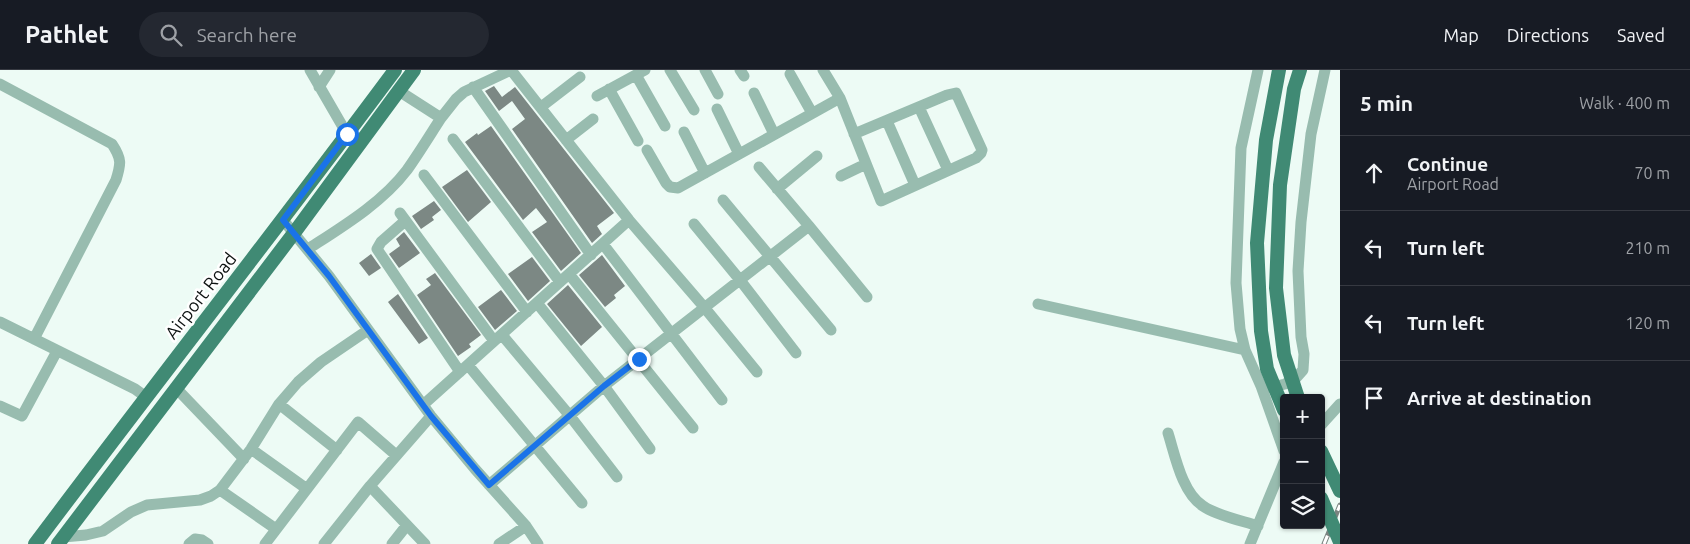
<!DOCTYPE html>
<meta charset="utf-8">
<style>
body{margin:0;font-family:Ubuntu,sans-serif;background:#242831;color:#f1f3f6}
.controls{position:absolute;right:15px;bottom:15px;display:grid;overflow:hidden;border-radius:5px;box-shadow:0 1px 4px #0004}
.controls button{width:45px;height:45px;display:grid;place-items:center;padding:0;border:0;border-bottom:1px solid #363941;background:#171b24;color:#f1f3f6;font:25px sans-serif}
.stop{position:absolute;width:15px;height:15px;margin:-11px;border:4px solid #1a73e8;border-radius:50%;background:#fff}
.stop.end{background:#1a73e8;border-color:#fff;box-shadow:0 1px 5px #0008}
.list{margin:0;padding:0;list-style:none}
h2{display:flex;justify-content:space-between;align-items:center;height:65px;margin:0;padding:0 20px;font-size:21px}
h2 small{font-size:16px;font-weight:400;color:#9ea1a6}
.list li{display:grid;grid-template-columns:32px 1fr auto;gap:15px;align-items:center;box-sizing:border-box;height:75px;padding:0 20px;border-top:1px solid #363941}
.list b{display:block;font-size:19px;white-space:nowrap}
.list p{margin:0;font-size:16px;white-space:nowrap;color:#9ea1a6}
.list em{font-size:16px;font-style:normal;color:#9ea1a6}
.icon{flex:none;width:28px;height:28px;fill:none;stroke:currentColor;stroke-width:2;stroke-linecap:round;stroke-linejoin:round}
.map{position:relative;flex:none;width:1340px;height:474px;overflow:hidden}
header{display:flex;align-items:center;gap:30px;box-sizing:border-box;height:70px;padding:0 25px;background:#171b24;border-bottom:1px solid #363941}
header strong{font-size:24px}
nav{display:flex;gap:28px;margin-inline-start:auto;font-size:18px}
.search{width:350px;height:45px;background:#242831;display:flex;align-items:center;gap:12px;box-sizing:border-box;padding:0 18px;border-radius:28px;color:#9ea1a6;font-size:19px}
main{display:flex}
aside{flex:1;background:#171b24}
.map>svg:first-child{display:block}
.building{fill:#7c8884}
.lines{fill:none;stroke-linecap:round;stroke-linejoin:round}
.minor{stroke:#98bcaf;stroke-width:11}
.major{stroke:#408a74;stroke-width:14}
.rail-casing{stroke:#7a8480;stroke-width:5}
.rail{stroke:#fff;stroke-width:3;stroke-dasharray:9;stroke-linecap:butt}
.major-bridge{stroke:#408a74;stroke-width:14}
.route{stroke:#1a73e8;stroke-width:6}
.labels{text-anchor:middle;stroke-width:5;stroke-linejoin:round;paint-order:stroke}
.street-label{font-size:18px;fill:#0e1312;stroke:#fff}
</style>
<header>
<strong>Pathlet</strong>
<div class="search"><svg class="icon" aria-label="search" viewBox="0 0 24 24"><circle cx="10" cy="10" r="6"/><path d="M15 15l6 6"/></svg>Search here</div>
<nav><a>Map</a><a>Directions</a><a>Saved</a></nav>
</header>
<main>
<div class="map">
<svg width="1340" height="474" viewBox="0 0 1340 474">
<rect width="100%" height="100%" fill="#edfbf5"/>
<path class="building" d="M494,16L502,27L515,17L614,143L597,156L602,164L592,173L512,59L525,49L512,31L499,41L485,21Z
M491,56L581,183L561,201L532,162L547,152L536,138L523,150L465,72L477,63L478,65Z
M467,100L491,132L468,152L442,117Z
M434,131L441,140L432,147L434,150L421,159L412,146Z
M404,162L420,183L399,198L389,184L400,176L396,169Z
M371,184L381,198L369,206L359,193Z
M602,185L625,216L614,225L616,228L605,237L579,205Z
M532,187L550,211L528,231L508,204Z
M435,203L481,265L469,274L471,277L458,286L417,225L431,215L426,209Z
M568,215L602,257L581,276L547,234Z
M501,220L517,241L495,260L478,237Z
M398,224L428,268L419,274L388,232Z"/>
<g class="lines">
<path class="minor" d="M310,0L347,64L359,75
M511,0L629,150L704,237L757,302
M670,0L694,40
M705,0L718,24
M740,0L744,6
M1258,0L1241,78L1236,213L1240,259L1245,280L1261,316L1284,381
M790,4L812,43
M636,5L665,56
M0,14L112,74C122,89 121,94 116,110L34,269
M319,17L330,0
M473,17L591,185
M609,19L638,71
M399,21L441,48L456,29L464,22L511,0
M754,23L774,64
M597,26L645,0
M840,28L881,131L976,88L981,83L982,80L956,23L947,25L854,64
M541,37L580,7
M919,37L948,100
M717,39L739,84
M887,51L915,115
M684,62L705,103
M453,69L560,212
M566,70L593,49
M647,80L666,113L670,117L678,118L840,28L823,0
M424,105L527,242
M841,106L866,94
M777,119L817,86
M723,130L831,260
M400,143L494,271
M283,150L329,206L431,346L475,399L526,456L538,474
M405,151L381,172L377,179L460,302
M694,154L740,210L796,283
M809,156L867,227
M603,174L722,330
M308,179C342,157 382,133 407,100C419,83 430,65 441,48
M569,204L693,358
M537,233L604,316L650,379
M1038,234L1245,280
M0,252L135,319L146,327
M502,265L570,346L617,407
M468,295L582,433
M1267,317H1273L1285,314L1295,309L1303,300L1304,284L1301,267L1298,201L1301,152L1311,64L1325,0
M176,318L244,389
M279,334L337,380
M423,335L629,150
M0,336L22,346L57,281
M1321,355L1340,334
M1168,363C1175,385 1182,423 1203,436C1215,445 1243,451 1258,456
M251,379L307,419
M489,415L604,316L809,156L759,97
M370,416L425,474
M220,420L276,459
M63,467L86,465L103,461L131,442L147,435L200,430L211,426L220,420L251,379L279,334L298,312L321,292L368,260
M189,474L195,469L202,470L208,474
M265,474L358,352L396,385
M324,474L370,416L431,346
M392,474L407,455
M499,474L526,456
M1250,474L1284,392"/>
<path class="major" d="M1321,381L1340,421
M35,474C154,315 277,159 395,0
M58,474L294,163L414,0"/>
<g class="rail-casing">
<path id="rail" d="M1324,474L1340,435"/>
</g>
<use href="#rail" class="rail"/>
<path class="major-bridge" d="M1279,0L1266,70L1257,173L1261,261L1267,299L1284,340
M1298,328L1284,285L1276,218L1280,115L1294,19L1300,0
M1321,428L1340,472"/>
</g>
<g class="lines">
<path class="route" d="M347,64L283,150L329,206L431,346L489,415L604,316L639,289"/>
</g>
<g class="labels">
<g class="street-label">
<text transform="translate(201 226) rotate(-52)" y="6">Airport Road</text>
</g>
</g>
</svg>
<div class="controls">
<button>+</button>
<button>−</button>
<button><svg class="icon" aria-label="layers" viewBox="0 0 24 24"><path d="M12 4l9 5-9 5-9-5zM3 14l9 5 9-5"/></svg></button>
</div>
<div class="stop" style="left:347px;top:64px"></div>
<div class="stop end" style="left:639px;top:289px"></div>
</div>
<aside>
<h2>5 min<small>Walk · 400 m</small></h2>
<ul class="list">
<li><svg class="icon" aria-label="ahead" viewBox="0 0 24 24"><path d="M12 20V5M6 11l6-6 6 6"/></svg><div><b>Continue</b><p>Airport Road</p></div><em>70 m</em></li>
<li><svg class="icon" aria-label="left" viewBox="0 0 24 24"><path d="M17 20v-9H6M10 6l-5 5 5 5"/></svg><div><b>Turn left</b></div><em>210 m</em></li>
<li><svg class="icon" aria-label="left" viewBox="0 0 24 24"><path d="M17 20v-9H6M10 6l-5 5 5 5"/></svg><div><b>Turn left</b></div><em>120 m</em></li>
<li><svg class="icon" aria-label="arrive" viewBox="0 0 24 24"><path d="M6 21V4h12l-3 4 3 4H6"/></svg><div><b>Arrive at destination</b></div></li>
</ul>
</aside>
</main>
